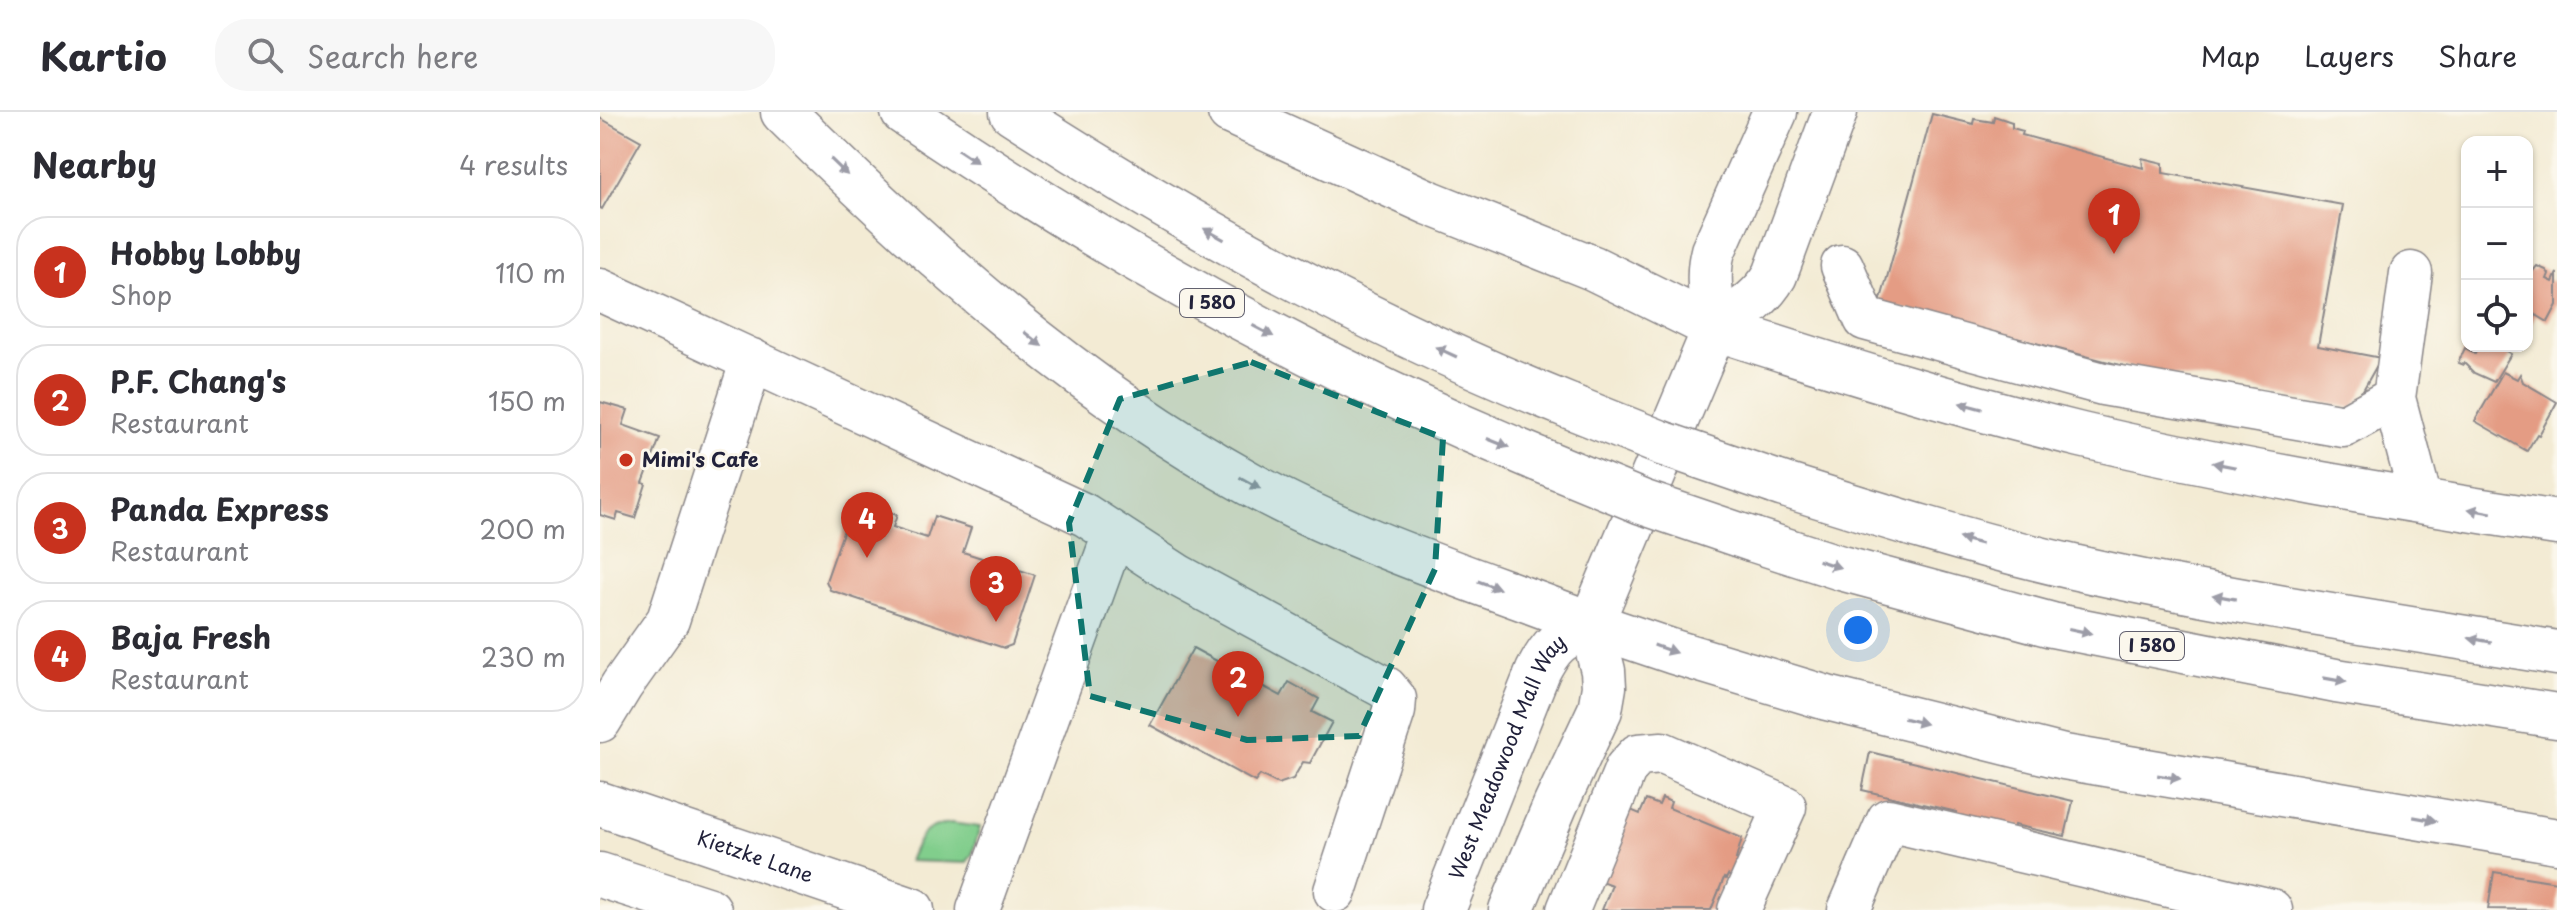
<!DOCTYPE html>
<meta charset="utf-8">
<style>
body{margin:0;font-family:"Playpen Sans",sans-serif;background:#f7f7f7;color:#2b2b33}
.controls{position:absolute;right:24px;top:24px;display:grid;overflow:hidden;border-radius:16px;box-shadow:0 2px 6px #0004}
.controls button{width:72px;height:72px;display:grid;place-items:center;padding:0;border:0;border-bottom:2px solid #e1e1e2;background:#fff;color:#2b2b33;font:40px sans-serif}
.you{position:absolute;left:1258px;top:518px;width:28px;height:28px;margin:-20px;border:6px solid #fff;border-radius:50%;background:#1a73e8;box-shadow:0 0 0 12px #1a73e833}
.badge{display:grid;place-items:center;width:52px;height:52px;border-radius:50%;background:#c8321e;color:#fff;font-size:26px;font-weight:700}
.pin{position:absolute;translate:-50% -66px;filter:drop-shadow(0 2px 4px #0008)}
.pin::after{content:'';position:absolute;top:42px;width:28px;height:24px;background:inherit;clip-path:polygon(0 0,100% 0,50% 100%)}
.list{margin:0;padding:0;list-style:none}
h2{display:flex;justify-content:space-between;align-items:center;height:104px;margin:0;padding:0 32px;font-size:34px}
h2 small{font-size:26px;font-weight:400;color:#7c7c81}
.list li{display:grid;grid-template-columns:52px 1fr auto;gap:24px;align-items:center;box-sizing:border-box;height:112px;margin:0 16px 16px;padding:0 16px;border:2px solid #e1e1e2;border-radius:32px}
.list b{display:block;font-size:30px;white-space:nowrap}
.list p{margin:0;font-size:26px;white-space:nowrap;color:#7c7c81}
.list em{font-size:26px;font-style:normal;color:#7c7c81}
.icon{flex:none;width:44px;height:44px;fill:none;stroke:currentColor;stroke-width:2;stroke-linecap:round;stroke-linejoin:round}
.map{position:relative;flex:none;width:1957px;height:798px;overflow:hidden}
header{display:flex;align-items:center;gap:48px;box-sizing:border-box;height:112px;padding:0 40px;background:#fff;border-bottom:2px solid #e1e1e2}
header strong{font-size:38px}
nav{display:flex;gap:44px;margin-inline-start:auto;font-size:28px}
.search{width:560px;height:72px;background:#f7f7f7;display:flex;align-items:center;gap:20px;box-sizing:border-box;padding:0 28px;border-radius:32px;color:#7c7c81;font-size:30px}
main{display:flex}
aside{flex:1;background:#fff}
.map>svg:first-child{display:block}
.green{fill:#81ce8c;stroke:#527864;stroke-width:2}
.building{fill:#e49c84}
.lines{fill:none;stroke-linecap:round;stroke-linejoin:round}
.minor-casing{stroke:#8a8688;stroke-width:45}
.major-casing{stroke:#8a8688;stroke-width:47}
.highway-casing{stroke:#8a8688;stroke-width:47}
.minor{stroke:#fff;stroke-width:42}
.major{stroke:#fff;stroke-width:44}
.highway{stroke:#fff;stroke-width:44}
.highway-bridge-casing{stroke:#8a8688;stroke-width:47;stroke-linecap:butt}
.highway-bridge{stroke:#fff;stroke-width:44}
.oneway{fill:#9c9ca7}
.marked{fill:#0f766e;fill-opacity:0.2;stroke:#0f766e;stroke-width:6;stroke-dasharray:16 10;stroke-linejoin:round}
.poi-dot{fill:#c8321e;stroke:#fbf7ec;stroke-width:3}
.labels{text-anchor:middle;stroke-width:6;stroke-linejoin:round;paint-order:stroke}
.shield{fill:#fbf7ec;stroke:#636270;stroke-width:2}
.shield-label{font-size:18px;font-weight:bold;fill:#22223b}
.poi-label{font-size:20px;font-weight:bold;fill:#22223b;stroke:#fbf7ec;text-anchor:start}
.street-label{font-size:20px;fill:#22223b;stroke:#fbf7ec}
</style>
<header>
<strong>Kartio</strong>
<div class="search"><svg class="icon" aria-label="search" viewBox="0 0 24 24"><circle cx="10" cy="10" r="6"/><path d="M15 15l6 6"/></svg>Search here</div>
<nav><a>Map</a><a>Layers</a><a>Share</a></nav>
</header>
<main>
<aside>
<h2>Nearby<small>4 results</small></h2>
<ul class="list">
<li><span class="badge">1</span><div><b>Hobby Lobby</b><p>Shop</p></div><em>110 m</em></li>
<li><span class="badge">2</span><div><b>P.F. Chang's</b><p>Restaurant</p></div><em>150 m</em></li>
<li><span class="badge">3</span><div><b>Panda Express</b><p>Restaurant</p></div><em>200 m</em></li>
<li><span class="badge">4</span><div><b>Baja Fresh</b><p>Restaurant</p></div><em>230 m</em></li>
</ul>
</aside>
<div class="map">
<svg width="1957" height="798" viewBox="0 0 1957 798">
<rect width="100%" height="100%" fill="#fbf7ec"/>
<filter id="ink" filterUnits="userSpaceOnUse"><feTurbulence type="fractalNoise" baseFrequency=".0125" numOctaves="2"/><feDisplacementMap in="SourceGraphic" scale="16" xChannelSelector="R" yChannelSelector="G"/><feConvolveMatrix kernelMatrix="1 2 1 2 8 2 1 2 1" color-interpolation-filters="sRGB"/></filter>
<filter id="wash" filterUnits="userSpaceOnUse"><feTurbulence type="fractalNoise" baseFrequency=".006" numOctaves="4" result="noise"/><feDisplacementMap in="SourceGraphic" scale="32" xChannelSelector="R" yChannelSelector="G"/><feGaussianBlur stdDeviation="1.8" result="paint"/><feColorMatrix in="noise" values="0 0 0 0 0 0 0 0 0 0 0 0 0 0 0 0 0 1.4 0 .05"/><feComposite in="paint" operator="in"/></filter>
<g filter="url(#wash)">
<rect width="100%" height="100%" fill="#f3ebd4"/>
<path class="green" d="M351,711L380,715L372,743L366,751L309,749C319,724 324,714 351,711Z"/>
<g id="blocks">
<path class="building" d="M1332,2L1373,12L1374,7L1393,10L1394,4L1412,10V16L1423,19L1422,23L1543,56L1542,46L1563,51V61L1743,93L1718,234L1781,246L1753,296L1532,256L1280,191Z
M0,6L41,29L2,97L0,96Z
M1937,154L1946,158L1949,162L1947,167L1953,170L1957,161V193L1948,210L1936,203L1927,221V156L1933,159Z
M1878,234H1897L1911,242L1894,270L1874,261L1864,251L1863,253L1858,251L1865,236L1875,241Z
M1903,260L1917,267L1920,262L1923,270L1957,290L1939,323L1937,322L1927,339L1875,309Z
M0,290L28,298L23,313L60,326L43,371L46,372L35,406L18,401L16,408L0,403Z
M254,389L297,403L293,415L327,426L334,404L371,416L363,440L435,463L412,533L404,536L230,478L226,469Z
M593,536L681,584L689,570L719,587L712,600L732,610L710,651L703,650L693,667L678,672L660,663L655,670L550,613Z
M1270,640L1473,689L1465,724L1414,713L1413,720L1355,706L1357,700L1262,678Z
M1062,686L1071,690L1069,696L1142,726L1136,747L1145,750L1137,769L1128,763L1126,767L1124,766L1111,798H1002L1012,773L990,765L1019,693L1040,702L1046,688L1059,693Z
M1894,760L1957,770V798L1888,797Z"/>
</g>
</g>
<g filter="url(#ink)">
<use href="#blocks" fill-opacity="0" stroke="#8a8688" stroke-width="2"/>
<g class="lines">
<g class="minor-casing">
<path id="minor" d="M1242,154L1265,207L1503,272L1744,314L1794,286L1811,161
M0,178L485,403L579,464L786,576L795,587L794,599L735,779
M1794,286L1821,388
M0,609L22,573L68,508L152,248
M378,798L514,422
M968,798L1026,656L1038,643L1062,641L1185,695L1139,798
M1249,798L1288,708L1671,798"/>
</g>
<g class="major-casing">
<g id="major">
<path d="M1115,216C1236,255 1357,293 1481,323C1638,360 1798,386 1957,411"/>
<path d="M1115,216C1139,200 1161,188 1175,163L1235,0"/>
<path d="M991,512L1074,540L1227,586L1464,645L1957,729"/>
<path id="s1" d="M0,692L312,798"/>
<path d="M0,763L109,798"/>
<path id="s2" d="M843,798L938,559C954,528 961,527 991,512"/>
<path d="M911,798L955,694L1000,598L1004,575L1003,559L991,512L1115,216C1112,190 1106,164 1113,139L1175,0"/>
</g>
</g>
<g class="highway-casing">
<path id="highway" d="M183,0C327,142 472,274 650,372C758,431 877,468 991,512
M303,0C504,137 715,255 940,348
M412,0C588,114 774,216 969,294
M630,0L830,91L993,156L1115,216
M1175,370C1274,401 1372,432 1473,455C1633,491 1796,514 1957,541
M1154,428L1241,456L1452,513L1736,569L1957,604"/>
</g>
<use href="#minor" class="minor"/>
<use href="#major" class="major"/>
<use href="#highway" class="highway"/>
<g class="highway-bridge-casing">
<path id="highway-bridge" d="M969,294L1064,332L1175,370
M940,348L1042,390L1154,428"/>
</g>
<use href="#highway-bridge" class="highway-bridge"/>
</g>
<defs><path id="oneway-solid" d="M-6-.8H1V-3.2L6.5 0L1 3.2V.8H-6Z" transform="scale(2)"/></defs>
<g class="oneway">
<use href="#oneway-solid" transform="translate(368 44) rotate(33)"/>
<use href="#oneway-solid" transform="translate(239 55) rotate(44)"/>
<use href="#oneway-solid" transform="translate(614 122) rotate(-151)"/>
<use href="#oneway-solid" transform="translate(663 219) rotate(28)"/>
<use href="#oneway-solid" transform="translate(433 227) rotate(38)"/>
<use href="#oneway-solid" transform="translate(846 240) rotate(-155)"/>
<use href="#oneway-solid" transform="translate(1371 294) rotate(-165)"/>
<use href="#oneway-solid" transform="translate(898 331) rotate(22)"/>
<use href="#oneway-solid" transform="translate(1624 353) rotate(-169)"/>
<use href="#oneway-solid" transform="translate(650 371) rotate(29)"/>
<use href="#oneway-solid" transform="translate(1880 399) rotate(-170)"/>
<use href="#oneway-solid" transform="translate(1370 429) rotate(-166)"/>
<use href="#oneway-solid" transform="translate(1229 452) rotate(18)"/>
<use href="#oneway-solid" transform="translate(889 473) rotate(20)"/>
<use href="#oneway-solid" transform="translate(1624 485) rotate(-170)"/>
<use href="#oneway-solid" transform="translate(1480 519) rotate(12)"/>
<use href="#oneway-solid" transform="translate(1880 528) rotate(-170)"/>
<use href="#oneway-solid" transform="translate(1065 537) rotate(19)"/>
<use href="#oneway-solid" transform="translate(1735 568) rotate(10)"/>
<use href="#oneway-solid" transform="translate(1315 609) rotate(14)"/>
<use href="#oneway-solid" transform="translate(1569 665) rotate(9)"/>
<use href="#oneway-solid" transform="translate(1825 707) rotate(10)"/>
</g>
</g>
<path class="marked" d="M651,250L843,326L835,457L759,624L647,628L490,584L469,411L520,287Z"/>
<circle class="poi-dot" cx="26" cy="348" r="8"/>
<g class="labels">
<g class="shield">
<rect x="580" y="177" width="64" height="28" rx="6"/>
<rect x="1520" y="520" width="64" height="28" rx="6"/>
</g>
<g class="shield-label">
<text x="612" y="197">I 580</text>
<text x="1552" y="540">I 580</text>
</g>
<g class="poi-label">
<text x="42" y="355">Mimi's Cafe</text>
</g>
<g class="street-label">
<text dy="7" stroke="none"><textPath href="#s2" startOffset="166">West Meadowood Mall Way</textPath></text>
<text dy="7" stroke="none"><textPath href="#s1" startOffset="164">Kietzke Lane</textPath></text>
</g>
</g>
</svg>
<div class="controls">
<button>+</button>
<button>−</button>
<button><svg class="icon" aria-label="locate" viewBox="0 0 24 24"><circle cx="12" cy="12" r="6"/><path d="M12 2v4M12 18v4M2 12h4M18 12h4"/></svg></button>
</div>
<div class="you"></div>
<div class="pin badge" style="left:1514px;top:142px">1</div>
<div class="pin badge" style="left:638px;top:605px">2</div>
<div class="pin badge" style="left:396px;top:510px">3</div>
<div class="pin badge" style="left:267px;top:446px">4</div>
</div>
</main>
